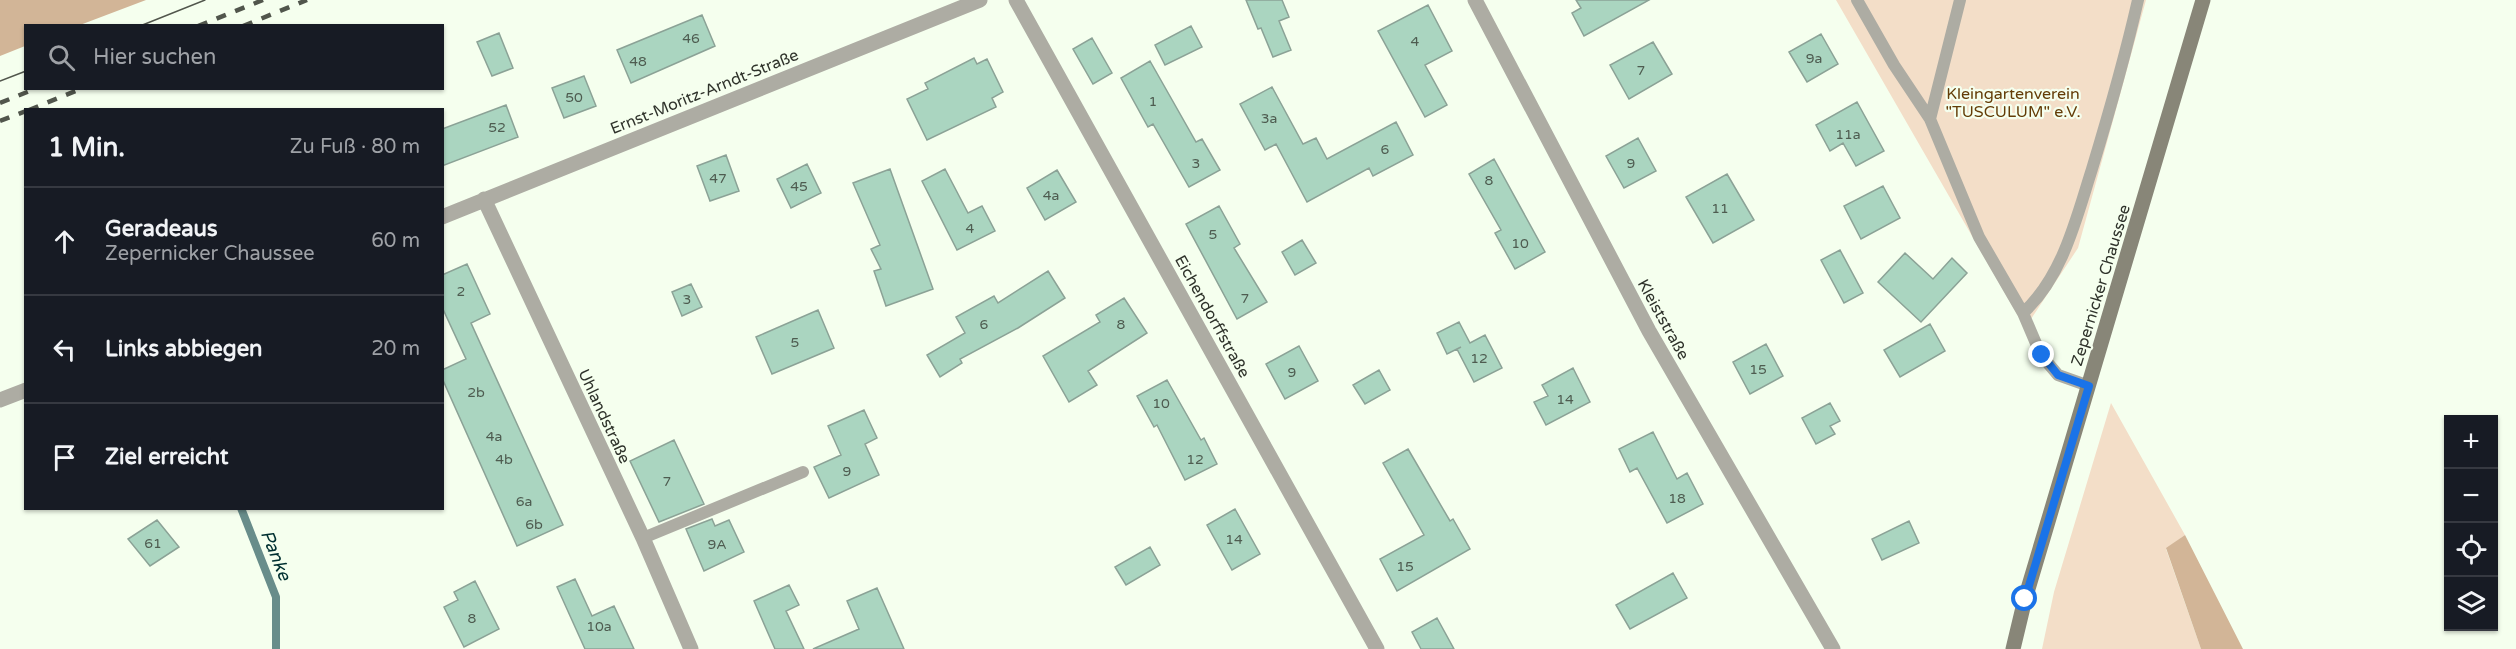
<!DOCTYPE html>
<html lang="de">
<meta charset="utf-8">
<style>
body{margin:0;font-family:"Varela Round",sans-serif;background:#20242c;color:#f1f3f6}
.controls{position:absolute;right:18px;bottom:18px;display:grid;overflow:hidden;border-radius:0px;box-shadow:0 2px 4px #0004}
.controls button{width:54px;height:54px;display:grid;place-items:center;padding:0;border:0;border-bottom:2px solid #363941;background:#171b24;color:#f1f3f6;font:30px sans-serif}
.stop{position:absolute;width:18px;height:18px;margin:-14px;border:4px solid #1a73e8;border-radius:50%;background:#fff}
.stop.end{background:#1a73e8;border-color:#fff;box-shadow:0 2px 6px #0008}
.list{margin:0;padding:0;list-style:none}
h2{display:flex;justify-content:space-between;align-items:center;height:78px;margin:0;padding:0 24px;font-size:26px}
h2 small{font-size:20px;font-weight:400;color:#9ea1a6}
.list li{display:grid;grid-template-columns:39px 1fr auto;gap:18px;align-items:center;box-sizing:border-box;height:108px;padding:0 24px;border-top:2px solid #363941}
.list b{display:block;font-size:22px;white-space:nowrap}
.list p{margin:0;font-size:20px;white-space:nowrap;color:#9ea1a6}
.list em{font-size:20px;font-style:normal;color:#9ea1a6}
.icon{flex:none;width:33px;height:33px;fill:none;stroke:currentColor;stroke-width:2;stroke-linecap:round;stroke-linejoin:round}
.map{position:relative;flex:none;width:2516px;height:649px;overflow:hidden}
.search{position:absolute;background:#171b24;box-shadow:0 2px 4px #0004;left:24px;top:24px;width:420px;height:66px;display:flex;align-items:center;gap:15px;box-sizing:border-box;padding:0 21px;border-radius:0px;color:#9ea1a6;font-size:22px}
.panel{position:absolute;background:#171b24;box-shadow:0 2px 4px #0004;left:24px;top:108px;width:420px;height:402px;border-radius:0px}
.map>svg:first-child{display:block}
.green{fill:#f3dec8}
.forest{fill:#d2b597}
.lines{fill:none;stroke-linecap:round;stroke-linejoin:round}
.stream{stroke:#688d8a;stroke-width:8}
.building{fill:#aad5c0;stroke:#8ba296;stroke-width:1.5}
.lane{stroke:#adaca3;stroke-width:12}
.street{stroke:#adaca3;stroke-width:15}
.secondary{stroke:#888678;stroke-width:15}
.tram{stroke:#51564c;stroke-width:1.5}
.rail{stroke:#51564c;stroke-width:4.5;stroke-dasharray:10 10;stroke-linecap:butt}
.route{stroke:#1a73e8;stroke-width:8}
.labels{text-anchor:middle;stroke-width:4.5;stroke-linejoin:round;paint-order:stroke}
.number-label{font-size:14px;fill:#4e5c50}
.street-label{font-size:16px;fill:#2f332b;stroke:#f5ffee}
.park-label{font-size:16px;fill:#633c06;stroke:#f5ffee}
.water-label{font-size:18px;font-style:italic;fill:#003031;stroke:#f5ffee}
</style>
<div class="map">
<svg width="2516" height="649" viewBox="0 0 2516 649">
<rect width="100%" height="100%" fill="#f5ffee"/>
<path class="green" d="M1836,0H2146L2078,248L2025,328Z
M2111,403L2185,535L2166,549L2201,649H2042L2054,592Z"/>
<path class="forest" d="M0,0H146L80,25L26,26L25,46L0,56Z
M2185,535L2243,649H2201L2166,548Z"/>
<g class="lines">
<path class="stream" d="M241,508L276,597V649"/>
</g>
<path class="building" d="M1246,0H1282L1289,17L1279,21L1291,50L1273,57L1261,28L1258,29Z
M1576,0H1649L1584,36L1572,13L1581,8Z
M1428,5L1452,51L1425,65L1447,105L1425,117L1378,31Z
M702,15L715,46L631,83L617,50Z
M1191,26L1202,47L1165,65L1155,45Z
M499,33L513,68L492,76L477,42Z
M1821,34L1838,64L1807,82L1789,52Z
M1092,38L1112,73L1093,84L1073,49Z
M1653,42L1672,74L1629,99L1610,65Z
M974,58L977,64L987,59L1003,92L992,98L996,107L927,140L907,99L928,89L925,83Z
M1150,61L1196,142L1202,139L1220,170L1189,187L1153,124L1148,127L1121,78Z
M584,76L596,106L564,118L552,88Z
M1272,87L1303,144L1316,138L1327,159L1396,122L1413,155L1373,176L1369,168L1307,202L1276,144L1265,150L1240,104Z
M1857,102L1884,151L1856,166L1843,143L1830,151L1816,125Z
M506,105L518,137L442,166V129Z
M1638,138L1656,171L1624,188L1606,156Z
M726,155L739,191L710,201L697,166Z
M1494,159L1545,252L1515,269L1495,233L1501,230L1469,174Z
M807,164L821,193L791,208L777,179Z
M890,169L933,289L886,306L874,271L881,269L871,249L880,245L853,183Z
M945,169L968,213L982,206L995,231L957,250L922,181Z
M1057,170L1076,202L1045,220L1027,188Z
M1727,174L1754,220L1713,243L1686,197Z
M1883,186L1900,218L1861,239L1844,206Z
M1219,206L1240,244L1234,248L1267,302L1237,319L1186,224Z
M1302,240L1316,263L1295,275L1282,252Z
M1840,250L1863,293L1844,303L1821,260Z
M1905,253L1933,279L1952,258L1967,273L1921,322L1878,282Z
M467,264L490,314L471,323L563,525L517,546L442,378V370L466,359L442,307V275Z
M1048,271L1065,298L1018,328L960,359L962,363L940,377L927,355L965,333L956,317L994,296L998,303Z
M691,284L702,307L682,316L672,292Z
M1124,298L1147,333L1088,371L1097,385L1069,402L1043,356L1100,322L1096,315Z
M818,310L834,348L772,374L756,337Z
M1459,322L1470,343L1485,335L1502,368L1474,382L1457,349L1461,347L1447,354L1437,333Z
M1930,324L1945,351L1900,377L1884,350Z
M1766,344L1783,376L1750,394L1733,362Z
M1299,346L1318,381L1285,399L1266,364Z
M1573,368L1590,402L1546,425L1534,402L1548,396L1542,385Z
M1379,370L1390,390L1365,404L1353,385Z
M1167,380L1201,440L1204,438L1217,464L1185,480L1157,425L1154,427L1137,396Z
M1830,403L1840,421L1830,426L1835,434L1816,444L1802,418Z
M864,410L877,438L865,444L879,475L829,498L814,467L841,455L828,426Z
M1653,432L1677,479L1687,473L1703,504L1667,523L1637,468L1630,472L1619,449Z
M674,440L704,504L659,522L630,461Z
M1408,449L1450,521L1453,519L1470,549L1397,591L1380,559L1424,535L1383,463Z
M1235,509L1260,554L1232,570L1207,525Z
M712,519L715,526L729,520L744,552L704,571L686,529Z
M157,520L179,547L150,566L128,539Z
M1909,521L1919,543L1882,560L1872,539Z
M1150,547L1160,565L1126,585L1115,567Z
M1673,573L1687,598L1630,629L1616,605Z
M575,579L592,616L614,606L634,649H585L557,587Z
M475,581L499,629L464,647L444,607L458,600L454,592Z
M789,585L799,605L786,611L804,649H775L754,601Z
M877,588L904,649H813L859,629L847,601Z
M1437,618L1454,649H1421L1412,632Z"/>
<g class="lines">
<path class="lane" d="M1857,0L1894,65L1930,119L1979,237L2023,313L2041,355L2058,375L2089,386
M1930,119L1960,0
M2023,313C2063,276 2076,219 2092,169C2109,113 2125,57 2138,0
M643,538L803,472"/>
<path class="street" d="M1016,0L1377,649
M1475,0L1649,331L1833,649
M484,199L643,538L691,649
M442,217L980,0
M0,400L26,390"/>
<path class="secondary" d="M2013,649L2025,599L2203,0"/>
<path class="tram" d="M140,26L205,0
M0,81L26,71"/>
<path class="rail" d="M198,26L263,0
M243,26L307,0
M0,103L37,88
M29,110L83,88
M0,121L26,111"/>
</g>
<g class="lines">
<path class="route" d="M2025,599L2089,386L2058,375L2042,355"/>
</g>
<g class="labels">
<g class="number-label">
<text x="691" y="43">46</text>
<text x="1415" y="46">4</text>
<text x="1814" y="63">9a</text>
<text x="638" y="66">48</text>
<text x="1641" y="75">7</text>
<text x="574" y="102">50</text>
<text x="1153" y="106">1</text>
<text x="1269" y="123">3a</text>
<text x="497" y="132">52</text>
<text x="1848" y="139">11a</text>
<text x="1385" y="154">6</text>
<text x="1196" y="168">3</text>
<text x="1631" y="168">9</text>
<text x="718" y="183">47</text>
<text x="1489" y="185">8</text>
<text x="799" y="191">45</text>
<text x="1051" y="200">4a</text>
<text x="1720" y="213">11</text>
<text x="970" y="233">4</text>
<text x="1213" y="239">5</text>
<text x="1520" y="248">10</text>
<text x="461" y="296">2</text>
<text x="1245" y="303">7</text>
<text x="687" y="304">3</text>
<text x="984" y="329">6</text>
<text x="1121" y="329">8</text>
<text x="795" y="347">5</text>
<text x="1479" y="363">12</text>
<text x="1758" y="374">15</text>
<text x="1292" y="377">9</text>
<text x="476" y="397">2b</text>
<text x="1565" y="404">14</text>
<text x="1161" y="408">10</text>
<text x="494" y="441">4a</text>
<text x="504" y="464">4b</text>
<text x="1195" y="464">12</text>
<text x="847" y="476">9</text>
<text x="667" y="486">7</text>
<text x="1677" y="503">18</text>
<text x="524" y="506">6a</text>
<text x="534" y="529">6b</text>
<text x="1234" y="544">14</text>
<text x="153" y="548">61</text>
<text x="717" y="549">9A</text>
<text x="1405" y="571">15</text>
<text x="472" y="623">8</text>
<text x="599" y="631">10a</text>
</g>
<g class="street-label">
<text transform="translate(704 91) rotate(-22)" y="6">Ernst-Moritz-Arndt-Straße</text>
<text transform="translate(2100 285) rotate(-73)" y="6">Zepernicker Chaussee</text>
<text transform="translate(1213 316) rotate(61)" y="6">Eichendorffstraße</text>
<text transform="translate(1664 319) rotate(61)" y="6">Kleiststraße</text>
<text transform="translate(605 416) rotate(65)" y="6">Uhlandstraße</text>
</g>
<g class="park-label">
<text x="2013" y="99">Kleingartenverein<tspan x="2013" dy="18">"TUSCULUM" e.V.</tspan></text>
</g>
<g class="water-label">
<text transform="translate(276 555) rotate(68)" y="6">Panke</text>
</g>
</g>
</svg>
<div class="controls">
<button>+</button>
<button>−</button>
<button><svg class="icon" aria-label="locate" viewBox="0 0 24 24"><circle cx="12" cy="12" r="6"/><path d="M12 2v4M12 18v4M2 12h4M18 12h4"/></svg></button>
<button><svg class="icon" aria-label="layers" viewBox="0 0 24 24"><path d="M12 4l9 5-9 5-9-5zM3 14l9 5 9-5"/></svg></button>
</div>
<div class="stop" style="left:2025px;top:599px"></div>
<div class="stop end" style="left:2042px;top:355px"></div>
<div class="search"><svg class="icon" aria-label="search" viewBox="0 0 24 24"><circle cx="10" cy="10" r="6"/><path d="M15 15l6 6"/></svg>Hier suchen</div>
<section class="panel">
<h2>1 Min.<small>Zu Fuß · 80 m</small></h2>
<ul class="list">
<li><svg class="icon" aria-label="ahead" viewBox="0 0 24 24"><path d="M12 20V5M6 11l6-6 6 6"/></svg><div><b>Geradeaus</b><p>Zepernicker Chaussee</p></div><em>60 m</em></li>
<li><svg class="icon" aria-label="left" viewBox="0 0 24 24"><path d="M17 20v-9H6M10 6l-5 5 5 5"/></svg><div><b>Links abbiegen</b></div><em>20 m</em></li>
<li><svg class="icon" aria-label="arrive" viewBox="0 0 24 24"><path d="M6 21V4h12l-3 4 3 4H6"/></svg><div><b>Ziel erreicht</b></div></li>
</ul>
</section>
</div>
